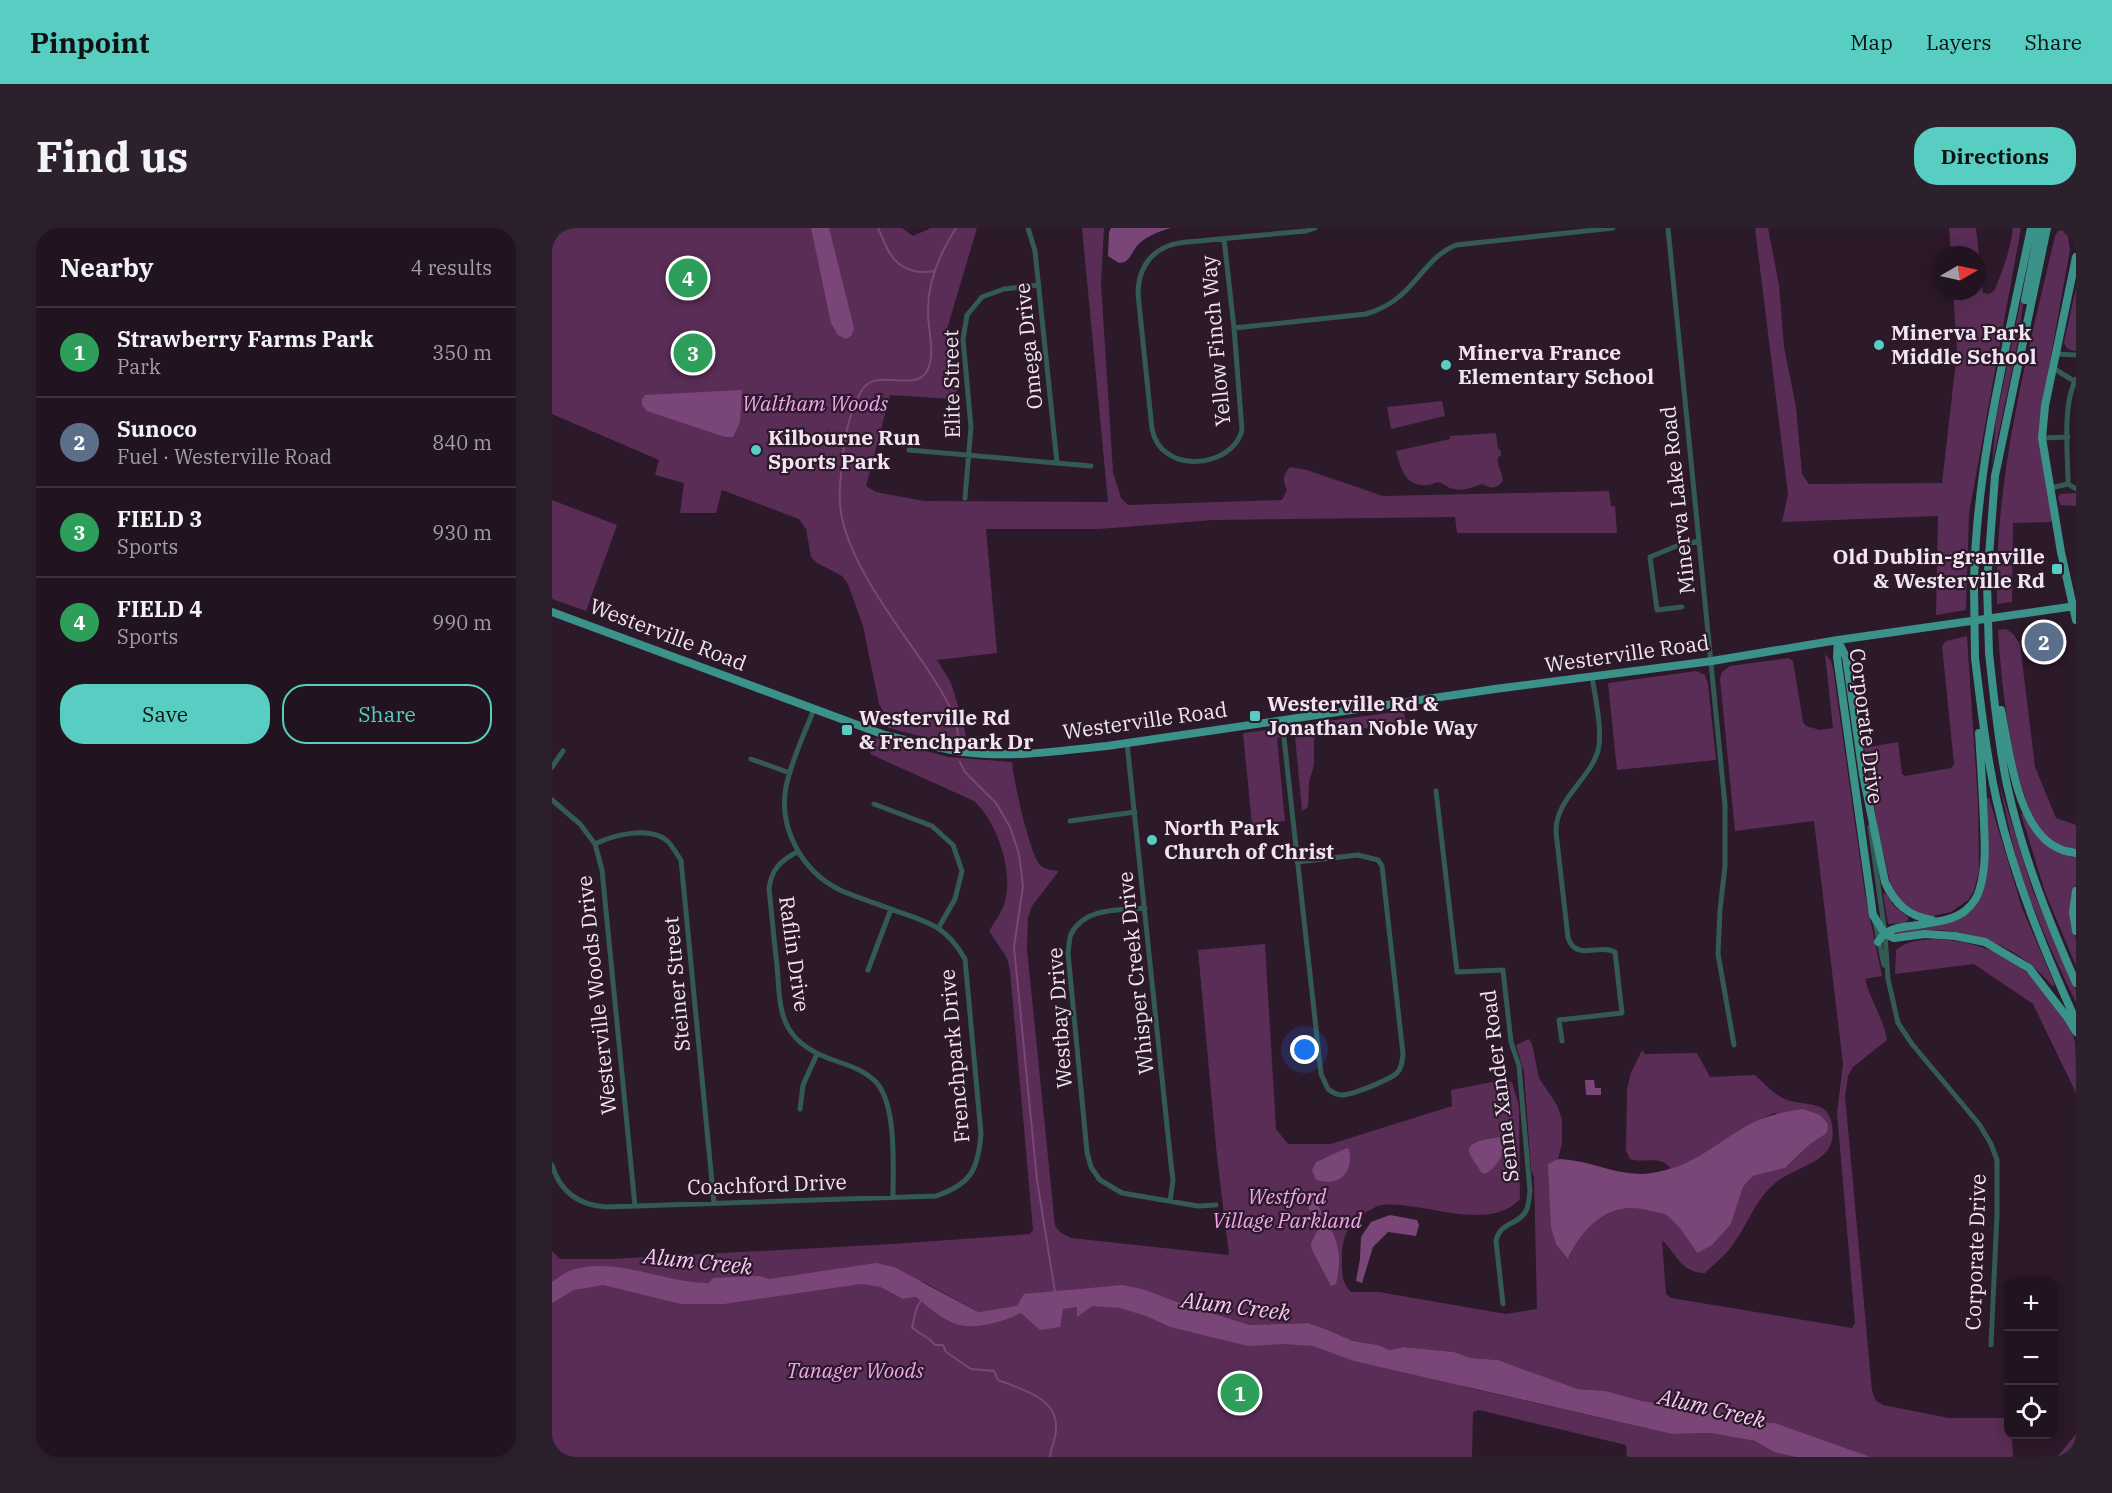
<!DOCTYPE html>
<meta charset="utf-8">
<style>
body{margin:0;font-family:"IBM Plex Serif",serif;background:#2d202d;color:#f1f3f6}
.controls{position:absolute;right:18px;bottom:18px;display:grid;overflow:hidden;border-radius:12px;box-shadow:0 3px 15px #0003}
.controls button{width:54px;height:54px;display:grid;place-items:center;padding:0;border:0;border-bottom:2px solid #3e323e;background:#211320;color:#f1f3f6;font:30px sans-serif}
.compass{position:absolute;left:1380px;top:18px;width:54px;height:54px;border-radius:50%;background:#211320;box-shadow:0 3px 15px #0003;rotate:81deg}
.you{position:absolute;left:753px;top:822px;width:21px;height:21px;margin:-15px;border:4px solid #fff;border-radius:50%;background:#1a73e8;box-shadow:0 0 0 9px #1a73e833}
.badge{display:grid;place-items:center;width:39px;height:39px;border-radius:50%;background:#57cec1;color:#fff;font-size:20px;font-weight:700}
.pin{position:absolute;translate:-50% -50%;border:3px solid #fff;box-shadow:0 2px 6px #0006}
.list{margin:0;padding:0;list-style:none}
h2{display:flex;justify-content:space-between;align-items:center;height:78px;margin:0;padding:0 24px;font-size:26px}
h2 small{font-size:20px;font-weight:400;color:#a29ea5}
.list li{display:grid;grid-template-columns:39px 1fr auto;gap:18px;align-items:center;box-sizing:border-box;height:90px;padding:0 24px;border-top:2px solid #3e323e}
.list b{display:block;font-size:22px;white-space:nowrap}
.list p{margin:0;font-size:20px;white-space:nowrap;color:#a29ea5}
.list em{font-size:20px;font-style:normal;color:#a29ea5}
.actions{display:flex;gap:12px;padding:18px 24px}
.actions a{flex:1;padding:14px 0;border:2px solid #57cec1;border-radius:24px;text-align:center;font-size:21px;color:#57cec1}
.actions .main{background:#57cec1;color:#111}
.icon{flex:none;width:33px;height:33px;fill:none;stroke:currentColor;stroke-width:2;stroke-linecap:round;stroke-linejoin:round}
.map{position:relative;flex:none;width:1524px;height:1229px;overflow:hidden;border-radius:24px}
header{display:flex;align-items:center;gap:36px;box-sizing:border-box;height:84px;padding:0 30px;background:#57cec1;color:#111}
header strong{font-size:28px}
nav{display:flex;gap:33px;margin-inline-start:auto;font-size:21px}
.intro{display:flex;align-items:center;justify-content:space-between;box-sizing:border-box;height:144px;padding:0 36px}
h1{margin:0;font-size:42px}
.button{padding:15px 27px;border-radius:24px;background:#57cec1;color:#111;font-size:21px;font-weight:700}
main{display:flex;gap:36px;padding:0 36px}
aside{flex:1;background:#211320;border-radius:24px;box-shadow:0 3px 15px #0003}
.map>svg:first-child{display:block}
.green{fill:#592d56}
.water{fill:#7a4677}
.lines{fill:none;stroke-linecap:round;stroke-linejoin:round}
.stream{stroke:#7a4677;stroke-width:2}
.street{stroke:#335a55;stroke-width:5}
.primary{stroke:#3a9289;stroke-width:8}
.primary-bridge{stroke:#3a9289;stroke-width:8}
.poi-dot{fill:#57cec1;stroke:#2c192a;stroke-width:2}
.labels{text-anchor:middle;stroke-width:4.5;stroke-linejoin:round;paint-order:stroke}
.poi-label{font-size:21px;font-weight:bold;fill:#f2e5f1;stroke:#2c192a;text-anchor:start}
.street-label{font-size:21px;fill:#f2e5f1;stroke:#2c192a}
.park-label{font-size:21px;font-style:italic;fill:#f1a3eb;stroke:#2c192a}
.water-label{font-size:22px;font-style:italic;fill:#facaf6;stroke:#2c192a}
</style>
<header>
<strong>Pinpoint</strong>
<nav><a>Map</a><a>Layers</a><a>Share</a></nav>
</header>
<div class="intro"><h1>Find us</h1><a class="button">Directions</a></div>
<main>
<aside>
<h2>Nearby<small>4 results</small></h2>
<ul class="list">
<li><span class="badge" style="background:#2e9e5b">1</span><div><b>Strawberry Farms Park</b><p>Park</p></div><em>350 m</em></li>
<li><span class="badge" style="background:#5c6f8a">2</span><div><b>Sunoco</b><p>Fuel · Westerville Road</p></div><em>840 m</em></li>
<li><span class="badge" style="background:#2e9e5b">3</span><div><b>FIELD 3</b><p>Sports</p></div><em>930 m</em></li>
<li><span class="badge" style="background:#2e9e5b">4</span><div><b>FIELD 4</b><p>Sports</p></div><em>990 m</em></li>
</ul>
<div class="actions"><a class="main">Save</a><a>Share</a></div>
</aside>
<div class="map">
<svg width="1524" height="1229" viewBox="0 0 1524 1229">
<rect width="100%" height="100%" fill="#2c192a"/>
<path class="green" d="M0,0H350L361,8L379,0H425L395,101L406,161L399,171L338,167L314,258L324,264L372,273L556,274L530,0H552L549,55L561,244L569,270L576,277L730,272L735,262C730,252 731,247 738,239L755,242L831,268L1057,263L1059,278H1063L1065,305H905L903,289L661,292L547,301H434L445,425L385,432L399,455L412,497L415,516C387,513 359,507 331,498L336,492L327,476L311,398L296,356L290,348L265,335L259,329L254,301L247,291L170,262L164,285H128L132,255L103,247L107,232L0,186Z
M1203,0H1216L1227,57L1232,119L1244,179L1250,246L1257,256L1390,255L1405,124L1401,63H1425V27H1399L1397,0H1424L1431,65L1437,66L1442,63C1451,42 1458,23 1461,0H1469L1417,286L1414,382L1384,387L1386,288L1230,294L1236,266Z
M1510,2L1516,8L1518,22L1490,177L1501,290L1499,294L1461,295L1460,374L1445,376C1442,250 1475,129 1503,8L1506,3Z
M1480,19L1464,124L1440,237L1444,191Z
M1524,60V123C1517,122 1514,121 1512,114Z
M890,173L893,188L839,201L835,179Z
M944,205L946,221H948L949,228L946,229C944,238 951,244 951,253C944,261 939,261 930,256C919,260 910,264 898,260C894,258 888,254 885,254C882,255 879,257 876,257C853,259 849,241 844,223L898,211V208Z
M1524,265V278L1508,277L1506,269L1508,266Z
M0,272L65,297L34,383L0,371Z
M1454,401L1461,406L1468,416L1483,539L1504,590L1524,597V621C1515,619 1506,617 1498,611C1460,580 1449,450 1446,402Z
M1415,408L1426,575L1427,643L1422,663L1416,672L1399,684L1380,688L1369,687L1351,676L1339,659L1326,601L1312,520L1346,514L1350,546L1353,548L1399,540L1402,536L1390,418L1394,413Z
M1273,426L1279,433L1281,440L1313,666L1330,748L1313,751C1318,772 1332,791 1335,812L1301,839L1296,848L1293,868L1320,1163L1324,1173L1331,1177L1397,1190H1456V1206L1460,1207L1461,1229H1319L1223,1195L1206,1194L1193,1189L1090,1173L1054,1163L1026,1161L946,1132L919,1130L902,1124L851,1119L838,1122L826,1117L801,1113L776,1102L756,1095L698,1097L633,1077L594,1062L426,1084L372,1054L309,1056L328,1059L351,1071L364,1069L385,1085H447L533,1074L728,1107L922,1161L1120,1206L1158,1205L1203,1213L1222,1224L1243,1229H1075L1074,1217L927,1182L921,1184L920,1229H0V1023L8,1031H58L341,1016L478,1006L481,1002L458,743L455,730L437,703C443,693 452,682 454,669C460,639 444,593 422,573L318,526L324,510L397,529L460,534C461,550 478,629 489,638C494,642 501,642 507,643L480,678L476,690L475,721L503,998L508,1004L519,1010L677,1027L665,929L646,722L713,716L724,901L736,916H779L900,878L899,862L951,852L960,854L967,878L968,971C936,1006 869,972 830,977C826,977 822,980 818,982C799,991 791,1005 790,1025C790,1040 788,1053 799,1064H827L954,1086L985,1081L982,949L979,942L972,844L964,817L977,811L980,816L987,850L1005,877L1010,891V916L1006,931L996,936L1017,1030C1033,990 1070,967 1113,986C1128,994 1136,1013 1145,1025L1179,996L1191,959L1201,948L1233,940L1257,917L1275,905L1222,885C1212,890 1201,894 1192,899C1169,914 1146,935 1119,941C1109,926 1093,936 1078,931L1074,923L1075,861L1079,845L1090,822L1093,826L1145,825L1158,849L1203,847C1213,856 1222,867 1235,872C1246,876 1267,875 1274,883C1281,892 1283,908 1278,918C1271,935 1236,943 1222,956C1201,974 1194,1002 1176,1023C1169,1031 1160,1038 1153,1045C1129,1045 1125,1026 1110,1012L1114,1066L1119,1070L1300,1100L1303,1095L1285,885L1291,836L1262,593L1183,603L1168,451L1170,444L1178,438L1237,430L1241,433L1251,494L1254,498L1268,502L1281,500Z
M1144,443L1153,447L1156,456L1164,532L1065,542L1056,455Z
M851,483L854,494L767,507L762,510V537L757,554L756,579L750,583L743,508H740C739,503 741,501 745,497Z
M721,501L727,503L729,509L725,510L733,593L700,597L691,505Z
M1447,555L1481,663L1524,762V775C1502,729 1480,682 1465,633C1458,607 1453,581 1447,555Z
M1435,570H1437L1470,680L1503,757L1500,758C1472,723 1428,703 1383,702C1370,702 1358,706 1346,705V703L1400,694L1409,690L1429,670L1435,644Z
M1469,586H1472C1483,611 1496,623 1524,629V656L1521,665L1520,696L1524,712V738L1493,664Z
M1334,665L1342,678L1357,690L1354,695L1336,696L1331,666Z
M1384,711C1442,715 1478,735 1508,786C1513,794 1521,804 1523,814C1524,826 1524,851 1524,865L1481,776L1422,736L1343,746L1344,722C1355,712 1370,712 1384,711Z
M1524,1206V1224L1519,1229H1505Z"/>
<path class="water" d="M259,0H277L302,100L300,107L294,111L286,107L279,95Z
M559,0H619C606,4 593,8 584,19C579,26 577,35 567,35L556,28L557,4Z
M190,162L188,194L181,209H173L95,183L90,177V171L93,167Z
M1033,852H1042L1043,860H1049V867H1034Z
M1251,881L1268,887L1276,896L1275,905L1257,917L1233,940L1201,948L1191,959L1179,996L1160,1017L1145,1025C1136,1012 1129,999 1117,989C1111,984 1102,984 1095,982C1058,972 1030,999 1016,1031L1004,1016L999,999L996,936C1000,934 1004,931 1008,931C1039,932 1068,950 1100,945C1142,938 1159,919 1194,898C1212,888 1231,884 1251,881Z
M955,908L957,913C951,925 945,941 932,946L929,944C926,938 918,929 917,923C916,911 946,910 955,908Z
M795,920L797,922C802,945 787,959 764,952L760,942L764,934Z
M762,968C766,974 767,981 771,986C786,1013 791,1025 784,1056L779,1058L760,1022L759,1016L768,997C761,989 755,983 756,972Z
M838,987L865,992L867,997L864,1008L836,1004L821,1019L810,1055L804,1053L808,1031L809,1009L819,994Z
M324,1035L342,1039L426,1084L465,1078L472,1066L571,1057L594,1062L633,1077L698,1097L756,1095L776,1102L801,1113L826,1117L838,1122L851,1119L902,1124L919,1130L946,1132L1026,1161L1054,1163L1090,1173L1193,1189L1206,1194L1223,1195L1319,1229H1243L1222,1224L1203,1213L1158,1205L1120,1206L802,1133L761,1118L731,1116L696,1118L618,1099L594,1088L568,1080L540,1078L525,1089V1079L511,1081L508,1099L488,1102L469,1085C451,1094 419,1104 399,1094C386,1088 375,1078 364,1069L351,1071L328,1059L308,1056L172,1076H129L51,1057L22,1062L0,1075V1054C6,1050 13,1044 20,1042C66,1028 111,1055 157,1055L161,1050L207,1048L217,1051Z"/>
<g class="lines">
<path class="stream" d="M326,0C329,6 331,12 334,18C343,39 361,47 382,43
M404,0C388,25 375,54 376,85C376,103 384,126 375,143C363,165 324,139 310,162C297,183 292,212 290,236C288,254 286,272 290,290C301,340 343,394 372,436C387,459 405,484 407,513
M408,534L413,544L444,575L458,599L467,626L471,658L462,719L485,952L503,1064
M369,1073L365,1079L360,1099C367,1107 376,1107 383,1117H391L394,1124L419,1141L442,1143L446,1152C469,1161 506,1170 504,1201C504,1210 499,1219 498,1229"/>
<path class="street" d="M476,0L483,23L505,235
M1116,0L1173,577V638L1168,682L1166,726L1182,817
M672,11L682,100L690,202C683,231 639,243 615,225C607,220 602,210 600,201L586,66C586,45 595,26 616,18C628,13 644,14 657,12C689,9 722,6 754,3L763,0
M682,100L814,86C827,82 838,77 848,68C868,51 879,27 904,17L1061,0
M1504,126L1524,127
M1501,140L1522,153
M1490,210L1516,209
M357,222L539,238
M1516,256C1516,227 1510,177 1524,151
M1499,260L1516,256L1524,261
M413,270L419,199L411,111L415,87L430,69L452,61L487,57
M1130,379L1105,382L1098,329L1127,317L1147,313
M730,492L769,846L776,861C780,864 785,867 790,867C800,867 837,852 845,845C850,840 850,833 851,826L830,638L826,632L806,627L745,634
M575,515L619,936L621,952L618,973
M199,531L238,545
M0,539L11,523
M884,563L905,744L951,742L959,814L967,838L978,963C977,969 977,978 974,983C966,998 948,993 944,1013L951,1076
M0,572L28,596L43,616L50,642L83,978
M322,576L380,598L401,617L410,643L403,671L387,699
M518,593L583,584
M1318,599L1333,706L1336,751L1346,795L1360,816L1427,896L1439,916L1445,932V986L1439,1117
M43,616C61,607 97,598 114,612C120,616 124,626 129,632L162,975
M245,624C228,633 219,642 217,661C220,687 222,713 225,738C227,758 226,783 237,801C247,818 266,827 284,833C299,838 313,843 324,854C345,877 341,939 341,969
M593,680C568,682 533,679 519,706C517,711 517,719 516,725L535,924L539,939L548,952L570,965L646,978L664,977
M1323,694L1332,737
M316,742L339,681
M1010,813L1007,792L1070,785L1063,724C1046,715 1025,734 1016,710L1004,604C1003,572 1037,552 1046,523C1051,503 1043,469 1040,448
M248,881L251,857L265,826
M0,937C8,964 27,977 54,979L384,968C419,956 426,942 429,906L413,731C394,698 378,695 344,683C326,676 306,670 288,662C251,644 226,601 234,559C239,533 252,507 262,481"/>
<path class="primary" d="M1524,29L1493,178L1490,210L1509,324L1524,392
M1473,72L1487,0
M1435,355L1443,248L1495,0
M1422,356C1424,236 1455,117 1479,0
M0,384L330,506C357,513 384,520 411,524C459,530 508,523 555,518L943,461L1160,433L1286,412L1524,378
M1286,412L1285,429L1321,687L1333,706L1342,710L1373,706L1403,708L1433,714L1477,740L1515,789L1524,804
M1286,413L1294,429L1311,547L1333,654C1343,676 1356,688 1380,692
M1437,425C1442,469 1446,514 1455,557C1470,626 1496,691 1524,755
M1423,430C1429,478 1434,526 1445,574C1462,650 1492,722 1524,793
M1449,482C1457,521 1465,602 1506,620C1511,623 1518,624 1524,625
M1524,663L1521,684L1524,703
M1326,714C1334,699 1351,699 1366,697C1382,694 1400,693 1413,683C1420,677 1426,669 1428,660C1434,640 1433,617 1432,596C1431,566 1429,536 1427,505"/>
<path class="primary-bridge" d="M1435,355L1437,425
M1422,356L1423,430"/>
</g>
<g class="poi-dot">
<circle cx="1327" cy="117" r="6"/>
<circle cx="894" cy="137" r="6"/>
<circle cx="204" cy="222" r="6"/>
<rect x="1499" y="335" width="12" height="12" rx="3"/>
<rect x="697" y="482" width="12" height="12" rx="3"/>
<rect x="289" y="496" width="12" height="12" rx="3"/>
<circle cx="600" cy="612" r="6"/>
</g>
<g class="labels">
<g class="poi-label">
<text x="1339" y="112">Minerva Park<tspan x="1339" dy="24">Middle School</tspan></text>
<text x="906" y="132">Minerva France<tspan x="906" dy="24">Elementary School</tspan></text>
<text x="216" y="217">Kilbourne Run<tspan x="216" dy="24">Sports Park</tspan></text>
<text x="1493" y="336" text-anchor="end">Old Dublin-granville<tspan x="1493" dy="24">&amp; Westerville Rd</tspan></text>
<text x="715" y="483">Westerville Rd &amp;<tspan x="715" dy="24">Jonathan Noble Way</tspan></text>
<text x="307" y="497">Westerville Rd<tspan x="307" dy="24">&amp; Frenchpark Dr</tspan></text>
<text x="612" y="607">North Park<tspan x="612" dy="24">Church of Christ</tspan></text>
</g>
<g class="street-label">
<text transform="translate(664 113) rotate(-95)" y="7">Yellow Finch Way</text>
<text transform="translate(477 118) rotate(-96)" y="7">Omega Drive</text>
<text transform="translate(400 156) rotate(-91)" y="7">Elite Street</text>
<text transform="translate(1126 272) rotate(-96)" y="7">Minerva Lake Road</text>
<text transform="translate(116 407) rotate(21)" y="7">Westerville Road</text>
<text transform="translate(1075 426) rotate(-8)" y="7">Westerville Road</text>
<text transform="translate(593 493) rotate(-8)" y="7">Westerville Road</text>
<text transform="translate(1314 498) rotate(83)" y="7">Corporate Drive</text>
<text transform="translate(242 726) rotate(82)" y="7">Raflin Drive</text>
<text transform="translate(584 745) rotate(-96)" y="7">Whisper Creek Drive</text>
<text transform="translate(125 756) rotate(-95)" y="7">Steiner Street</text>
<text transform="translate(45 767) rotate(-96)" y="7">Westerville Woods Drive</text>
<text transform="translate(508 790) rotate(-94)" y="7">Westbay Drive</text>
<text transform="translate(403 828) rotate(-95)" y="7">Frenchpark Drive</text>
<text transform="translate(948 858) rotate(-97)" y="7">Senna Xander Road</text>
<text transform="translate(215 957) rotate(-2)" y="7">Coachford Drive</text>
<text transform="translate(1424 1024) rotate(-88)" y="7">Corporate Drive</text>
</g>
<g class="park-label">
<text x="263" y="183">Waltham Woods</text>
<text x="735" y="976">Westford<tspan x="735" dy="24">Village Parkland</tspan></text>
<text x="303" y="1150">Tanager Woods</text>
</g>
<g class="water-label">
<text transform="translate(146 1033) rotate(6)" y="8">Alum Creek</text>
<text transform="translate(684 1078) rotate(7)" y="8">Alum Creek</text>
<text transform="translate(1160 1180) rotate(13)" y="8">Alum Creek</text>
</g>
</g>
</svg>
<div class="controls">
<button>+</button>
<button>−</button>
<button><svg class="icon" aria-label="locate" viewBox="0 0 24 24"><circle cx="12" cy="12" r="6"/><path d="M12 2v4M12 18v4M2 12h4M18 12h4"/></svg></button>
</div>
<svg class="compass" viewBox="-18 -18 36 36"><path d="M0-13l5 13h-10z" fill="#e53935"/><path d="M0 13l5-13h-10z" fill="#a29ea5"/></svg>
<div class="you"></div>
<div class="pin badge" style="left:688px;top:1165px;background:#2e9e5b">1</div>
<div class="pin badge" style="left:1492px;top:414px;background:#5c6f8a">2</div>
<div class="pin badge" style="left:141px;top:125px;background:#2e9e5b">3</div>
<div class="pin badge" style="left:136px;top:50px;background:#2e9e5b">4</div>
</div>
</main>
